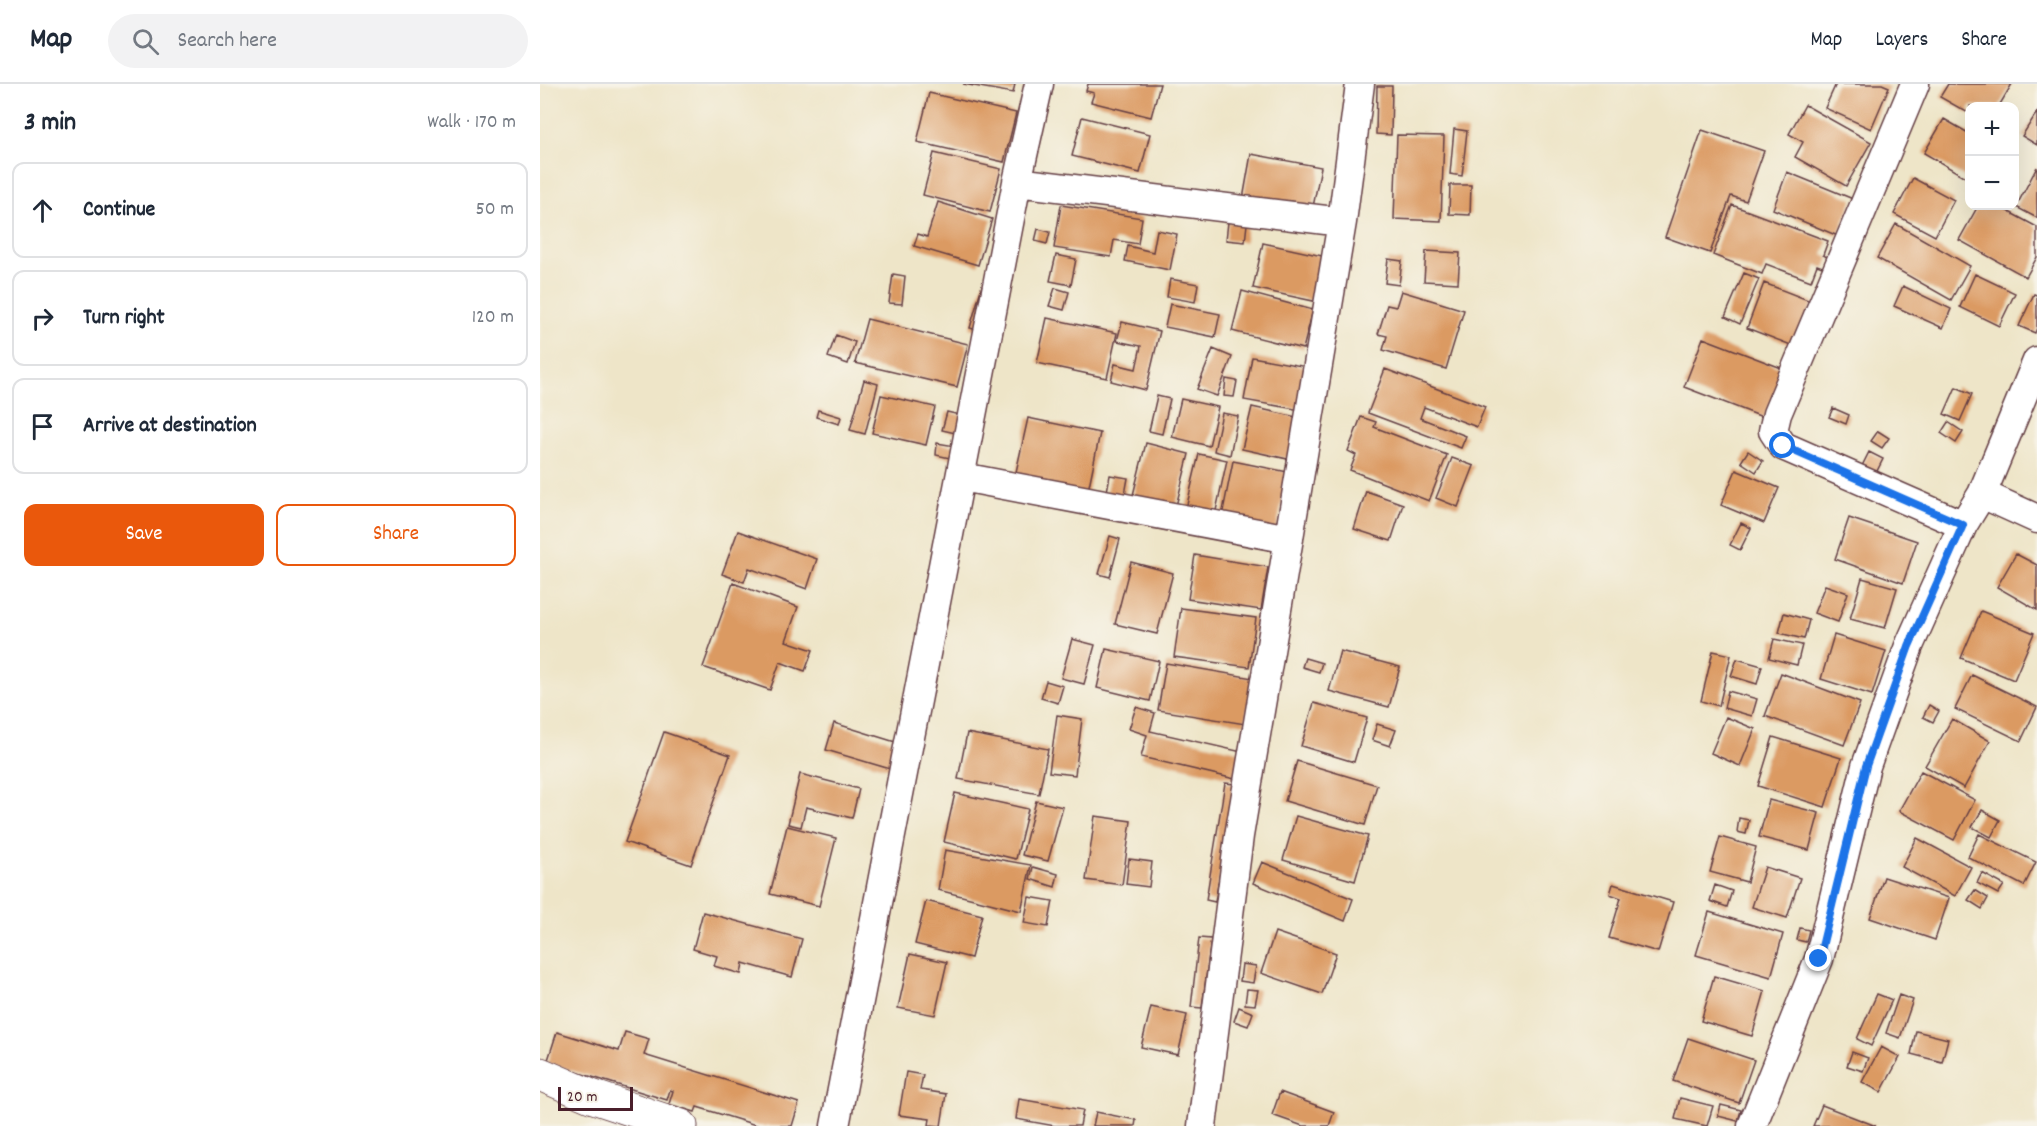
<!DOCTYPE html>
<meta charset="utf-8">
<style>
body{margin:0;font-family:Dekko,sans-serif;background:#f2f2f3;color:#1f2937}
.controls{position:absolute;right:18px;top:18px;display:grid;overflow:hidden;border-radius:12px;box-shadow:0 6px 24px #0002}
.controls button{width:54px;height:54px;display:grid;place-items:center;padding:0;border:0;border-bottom:2px solid #e0e1e3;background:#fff;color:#1f2937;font:30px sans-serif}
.scale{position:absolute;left:18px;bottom:15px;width:75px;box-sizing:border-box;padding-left:6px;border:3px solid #4a1f2b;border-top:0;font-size:16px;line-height:21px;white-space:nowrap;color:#4a1f2b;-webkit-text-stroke:4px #f7f3e8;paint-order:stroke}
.stop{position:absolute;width:18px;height:18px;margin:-14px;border:4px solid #1a73e8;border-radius:50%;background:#fff}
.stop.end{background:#1a73e8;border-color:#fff;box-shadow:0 2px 6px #0008}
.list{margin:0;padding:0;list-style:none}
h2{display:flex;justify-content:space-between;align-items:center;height:78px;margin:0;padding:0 24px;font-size:26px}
h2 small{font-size:20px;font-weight:400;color:#747a83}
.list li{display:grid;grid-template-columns:39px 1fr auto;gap:18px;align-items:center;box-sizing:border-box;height:96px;margin:0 12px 12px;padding:0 12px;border:2px solid #e0e1e3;border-radius:12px}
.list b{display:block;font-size:22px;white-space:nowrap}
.list em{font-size:20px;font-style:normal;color:#747a83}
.actions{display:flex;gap:12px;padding:18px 24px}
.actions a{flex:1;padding:14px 0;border:2px solid #ea580c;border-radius:12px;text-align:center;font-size:21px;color:#ea580c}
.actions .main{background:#ea580c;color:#fff}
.icon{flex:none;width:33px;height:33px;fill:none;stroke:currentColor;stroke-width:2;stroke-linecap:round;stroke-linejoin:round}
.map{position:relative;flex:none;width:1497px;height:1042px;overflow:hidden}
header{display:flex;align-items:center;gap:36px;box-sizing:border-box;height:84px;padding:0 30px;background:#fff;border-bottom:2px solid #e0e1e3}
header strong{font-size:28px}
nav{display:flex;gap:33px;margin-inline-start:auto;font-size:21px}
.search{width:420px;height:54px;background:#f2f2f3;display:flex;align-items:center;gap:15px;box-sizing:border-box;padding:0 21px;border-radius:33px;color:#747a83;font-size:22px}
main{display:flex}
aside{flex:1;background:#fff}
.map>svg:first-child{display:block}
.building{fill:#db9a62}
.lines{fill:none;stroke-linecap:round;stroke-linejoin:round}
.street-casing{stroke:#633d43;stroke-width:31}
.secondary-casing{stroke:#633d43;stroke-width:35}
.street{stroke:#fff;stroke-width:28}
.secondary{stroke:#fff;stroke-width:33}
.route{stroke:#1a73e8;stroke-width:8}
</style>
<header>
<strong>Map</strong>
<div class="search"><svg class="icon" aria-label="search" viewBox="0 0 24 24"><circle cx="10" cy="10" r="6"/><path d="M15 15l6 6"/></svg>Search here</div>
<nav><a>Map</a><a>Layers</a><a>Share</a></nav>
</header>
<main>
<aside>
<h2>3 min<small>Walk · 170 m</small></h2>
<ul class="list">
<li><svg class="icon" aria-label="ahead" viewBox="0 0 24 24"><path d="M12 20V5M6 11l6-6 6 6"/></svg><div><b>Continue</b></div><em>50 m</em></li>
<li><svg class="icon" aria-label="right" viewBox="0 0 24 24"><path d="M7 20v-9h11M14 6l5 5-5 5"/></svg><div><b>Turn right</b></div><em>120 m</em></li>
<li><svg class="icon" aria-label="arrive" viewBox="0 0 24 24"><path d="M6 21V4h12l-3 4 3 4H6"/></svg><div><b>Arrive at destination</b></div></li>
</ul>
<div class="actions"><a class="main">Save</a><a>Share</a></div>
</aside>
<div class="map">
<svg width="1497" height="1042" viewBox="0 0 1497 1042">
<rect width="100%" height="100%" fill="#f7f3e8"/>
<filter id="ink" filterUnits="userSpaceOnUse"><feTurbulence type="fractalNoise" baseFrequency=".0167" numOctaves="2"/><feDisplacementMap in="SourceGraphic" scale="12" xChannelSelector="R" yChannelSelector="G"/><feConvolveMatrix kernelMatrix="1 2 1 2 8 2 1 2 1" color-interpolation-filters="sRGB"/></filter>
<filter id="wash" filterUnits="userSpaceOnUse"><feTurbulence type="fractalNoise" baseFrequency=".008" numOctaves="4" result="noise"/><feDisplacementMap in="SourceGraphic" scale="24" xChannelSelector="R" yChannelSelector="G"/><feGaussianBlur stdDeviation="1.35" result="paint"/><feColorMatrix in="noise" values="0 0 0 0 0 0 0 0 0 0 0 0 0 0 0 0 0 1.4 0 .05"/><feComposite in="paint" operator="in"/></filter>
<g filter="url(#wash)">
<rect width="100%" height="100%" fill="#eee5c8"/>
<g id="blocks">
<path class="building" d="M423,0H475L473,9Z
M548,0H620L611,33L551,18L554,9L546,7Z
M1296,0H1342L1349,3L1331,45L1285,24Z
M1408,0H1472L1459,22H1430V30L1400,13Z
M837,2H852L851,51L836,50Z
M389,9L476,29L464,78L377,58Z
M1265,21L1331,58L1306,102L1255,73L1263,58L1249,50Z
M1497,28V61L1482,52Z
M542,33L610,50L600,89L532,72Z
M1404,35L1430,50V96L1384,69Z
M914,45L927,47L922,92L910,90Z
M1162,46L1224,67L1206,117L1191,112L1170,169L1125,153Z
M857,51L904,52L901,137L854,135Z
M394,69L461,85L450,128L383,111Z
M711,70L781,83L772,128L703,115Z
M1497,83V134L1476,123Z
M1247,88L1313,115L1298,152L1233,125Z
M1373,94L1414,116L1395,152L1354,130Z
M910,101H931L930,131L909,130Z
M398,118L452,135L438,181L374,162L378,150L387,153Z
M521,121L602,134L598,160L574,156L571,173L514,164Z
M1192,121L1288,157L1283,171L1289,174L1285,184L1277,181L1271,197L1226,180L1222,190L1173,171Z
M1438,122H1458L1497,143V173L1486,193L1419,156Z
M688,138L707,140L705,158L686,156Z
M1356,140L1430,182L1411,216L1337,174Z
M498,145L510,148L507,160L495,157Z
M617,146L637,150L630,186L585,177L588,162L613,168Z
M723,159L787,173L778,218L713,204Z
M886,167L920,169L918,199L884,197Z
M516,171L536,175L531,201L510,197Z
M848,175L862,177L859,201L845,199Z
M1204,189L1219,195L1200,240L1185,233Z
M353,190L365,192L362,220L349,219Z
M1435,190L1475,209L1459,242L1420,223Z
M630,195L658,200L655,218L627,213Z
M443,198L457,201L444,248L430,244Z
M1224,199L1273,218L1256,263L1207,244Z
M1363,202L1411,225L1403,244L1354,222Z
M515,204L529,208L524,226L509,222Z
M702,207L773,226L763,265L692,247Z
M861,207L924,226L906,285L843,266L847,252L838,250L847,221L856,223Z
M1494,210L1497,211V244L1495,249L1479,242Z
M630,220L680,230L675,253L625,243Z
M507,234L577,249L567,294L497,279Z
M327,235L428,260L417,303L315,279Z
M582,238L620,247L606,306L571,297L575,280L596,285L601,262L577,257Z
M296,251L315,258L308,280L288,273Z
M1163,254L1244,285L1225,334L1144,303Z
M673,265L692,273L677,312L657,305Z
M712,273L773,284L766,327L704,316Z
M845,285L945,323L937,343L884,323L880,334L926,352L921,364L828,329Z
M686,295L697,297L694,313L684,312Z
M324,296L338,300L325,350L310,346Z
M1416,303L1432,310L1420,337L1404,330Z
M341,311L395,323L386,361L332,349Z
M617,312L630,315L622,350L609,347Z
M641,315L678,323L669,362L632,353Z
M712,323L761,334L752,376L702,365Z
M1293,324L1309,331L1306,340L1289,333Z
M278,326L301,333L299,340L276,333Z
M407,328L424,332L420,350L402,346Z
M682,329L698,332L690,371L674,367Z
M821,333L836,338L834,343L907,371L889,417L810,386L816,371L808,367Z
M488,334L560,349L547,412L474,397Z
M1408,338L1423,348L1416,359L1401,349Z
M1338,347L1349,354L1342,364L1331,357Z
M397,359L421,363L419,376L396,371Z
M606,359L649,370L633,434L590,423Z
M1208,367L1223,377L1216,388L1201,378Z
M1329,368L1343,375L1335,391L1321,384Z
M659,370L687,376L674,436L645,429Z
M912,374L934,382L918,423L896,414Z
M693,377L748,388L736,448L681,437Z
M1196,386L1239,404L1224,439L1181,421Z
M570,391L588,394L584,416L566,413Z
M826,407L863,420L851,457L814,445Z
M1309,434L1377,457L1363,499L1295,475Z
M1201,439L1211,444L1200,466L1190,461Z
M198,447L277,475L267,505L209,484L204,498L182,490Z
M570,452L580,455L570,493L559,490Z
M1476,470L1497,481V526L1457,503Z
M655,471L728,483L721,526L648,515Z
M591,478L633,489L617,550L575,540Z
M1322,494L1357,504L1345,544L1310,535Z
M193,499L258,523L246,557L273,566L265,587L240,578L230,606L163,583Z
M1285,501L1308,509L1298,538L1274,529Z
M641,524L716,534L709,583L634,573Z
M1441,527L1494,549L1474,596L1421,574Z
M1244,529L1269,536L1264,555L1239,549Z
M1294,551L1346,567L1332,611L1281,595Z
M532,555L555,561L544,600L521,594Z
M1234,555L1262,561L1257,581L1229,574Z
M566,565L619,577L610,617L557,604Z
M800,567L860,583L849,623L789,607Z
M1173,567L1191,571L1179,622L1161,617Z
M765,574L782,579L779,588L762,583Z
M1197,575L1222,582L1217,600L1191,592Z
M626,579L713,594L705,640L618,626Z
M1241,589L1320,619L1304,661L1225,632Z
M1432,591L1497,623L1481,657L1415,625Z
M506,597L523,602L518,619L501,614Z
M1188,607L1217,615L1212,632L1184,624Z
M774,619L827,634L814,678L761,662Z
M1389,621L1399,627L1393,638L1383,633Z
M596,623L615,629L610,647L702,668L695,695L601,673L607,651L589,645Z
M517,631L542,635L535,691L509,688Z
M1186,633L1215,645L1200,682L1171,669Z
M1412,635L1450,657L1424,704L1385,682Z
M294,639L365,661L357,687L286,666Z
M837,640L856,646L850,662L832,656Z
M124,648L190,671L151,781L85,758Z
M427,649L508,665L499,710L418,695Z
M1233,653L1301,674L1285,723L1218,702Z
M757,677L837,701L825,741L745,717Z
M1381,687L1435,716L1414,756L1359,727Z
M260,690L319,705L312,734L266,723L261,743L248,740Z
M685,699L695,700L675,818L666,816Z
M415,709L488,725L476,775L404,758Z
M1229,716L1279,729L1269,766L1219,753Z
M496,717L523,723L508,777L482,771Z
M1442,726L1460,736L1451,753L1432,743Z
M555,732L591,737L582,801L546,796Z
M756,732L828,752L815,797L743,776Z
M1199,734L1209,736L1206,750L1197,748Z
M247,742L296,754L279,822L230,810Z
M1439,750L1496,778L1484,802L1428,773Z
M1180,753L1216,763L1207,798L1170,788Z
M1377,754L1431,783L1415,812L1362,783Z
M405,766L491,781L481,827L398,806Z
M589,775L612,778L609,803L586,800Z
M722,778L813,815L805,837L713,799Z
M493,783L518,790L515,803L490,795Z
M1225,783L1260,794L1247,834L1212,823Z
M1442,789L1464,801L1458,810L1437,799Z
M1344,793L1409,814L1395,856L1330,834Z
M1073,800L1133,818L1118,868L1069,854L1081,814L1070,810Z
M1175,801L1192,807L1187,823L1170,817Z
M1435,806L1448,814L1442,825L1428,816Z
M489,813L513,817L508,843L484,839Z
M386,817L442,831L431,874L375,860Z
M163,828L262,855L252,893L203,879L201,890L174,882L177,872L153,865Z
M1169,828L1243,850L1231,893L1156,871Z
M1260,844L1269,846L1266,858L1257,856Z
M735,848L796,869L782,910L721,889Z
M659,854L671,855L662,924L651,923Z
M370,870L407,878L395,931L358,924Z
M702,880L716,882L713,899L700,897Z
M1174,892L1225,907L1212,952L1161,937Z
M707,905L718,906L715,921L705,920Z
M1337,910L1352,916L1331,962L1317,955Z
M1359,911L1373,916L1360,954L1346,949Z
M611,923L647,931L638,971L601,963Z
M699,923L713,929L708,942L694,937Z
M1376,947L1408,955L1402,978L1371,970Z
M17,948L79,967L85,948L109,955L104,971L259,1019L252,1042H219L157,1023L155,1028L129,1020L133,1007L130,1006L127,1016L7,979Z
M1148,954L1214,976L1199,1019L1133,997Z
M1341,963L1360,973L1341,1008L1322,998Z
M1312,968L1328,974L1323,987L1307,982Z
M366,988L383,991L380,1006L406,1010L401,1042L389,1041L390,1035L359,1031Z
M740,1008L794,1028L789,1042H763L732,1031Z
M1140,1014L1173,1022L1167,1042L1135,1035Z
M479,1015L543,1026L540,1042H515L476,1035Z
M1181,1021L1201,1026L1198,1037L1178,1032Z
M1282,1021L1336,1042H1273Z
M556,1028L596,1036L595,1042H553Z"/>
</g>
</g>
<g filter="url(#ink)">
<use href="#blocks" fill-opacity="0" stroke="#633d43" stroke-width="1.5"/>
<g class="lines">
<g class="street-casing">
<path id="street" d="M1375,0L1237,330L1233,347L1243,362L1423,441
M477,98L802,138
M422,393L749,455
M1442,410L1497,435
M295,1042L477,98L499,0
M662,1042L699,752L802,138L820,0
M1212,1042L1279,875L1326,682L1369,562L1423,441L1442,410L1497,277"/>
</g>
<g class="secondary-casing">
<path id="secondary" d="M0,990L51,1012L141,1042"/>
</g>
<use href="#street" class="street"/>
<use href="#secondary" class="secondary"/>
</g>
</g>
<g class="lines" filter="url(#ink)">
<path class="route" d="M1243,362L1423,441L1369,562L1326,682L1279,875"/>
</g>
</svg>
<div class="controls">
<button>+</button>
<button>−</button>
</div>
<div class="scale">20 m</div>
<div class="stop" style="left:1243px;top:362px"></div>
<div class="stop end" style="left:1279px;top:875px"></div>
</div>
</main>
